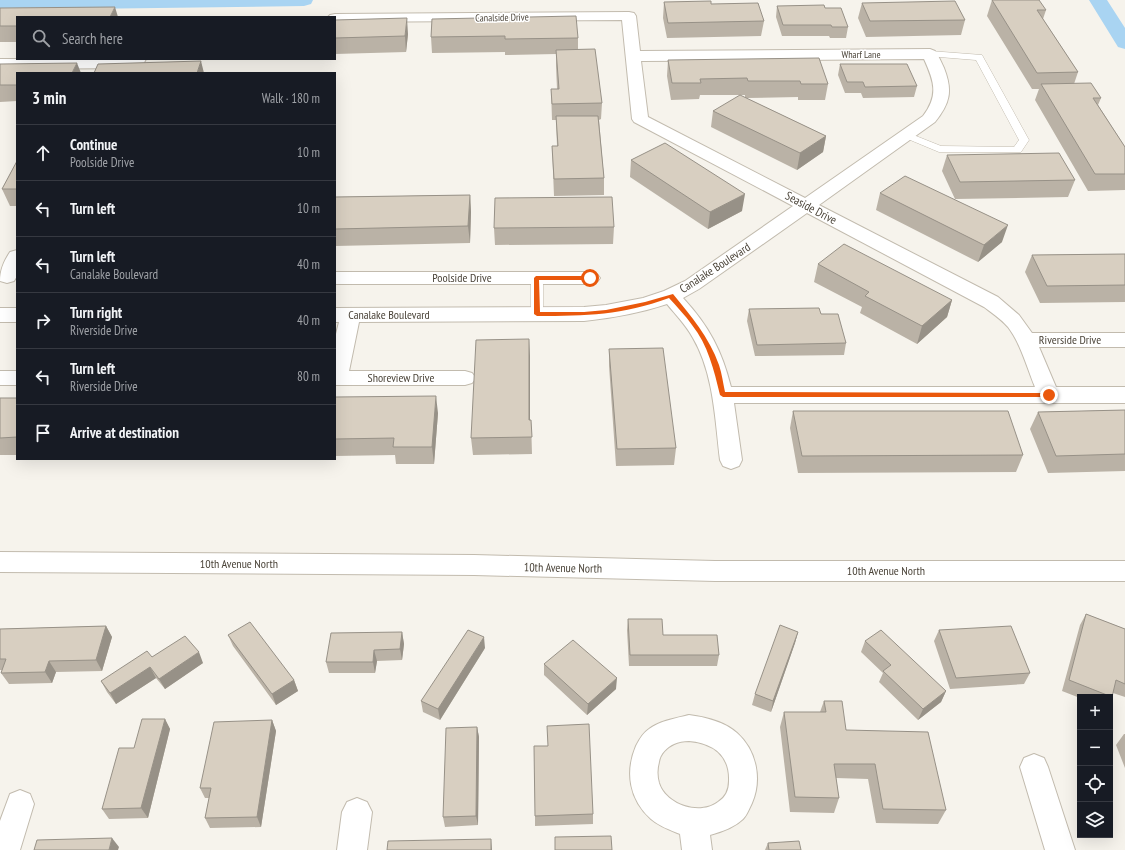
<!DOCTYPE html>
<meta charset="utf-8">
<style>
body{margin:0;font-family:"PT Sans Narrow",sans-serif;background:#242831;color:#f1f3f6}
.controls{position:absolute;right:12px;bottom:12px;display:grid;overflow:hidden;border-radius:0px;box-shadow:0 4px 16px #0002}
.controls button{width:36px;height:36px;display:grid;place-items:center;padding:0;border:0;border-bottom:1px solid #363941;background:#171b24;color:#f1f3f6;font:20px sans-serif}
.stop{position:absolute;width:12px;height:12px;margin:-9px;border:3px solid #ea580c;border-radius:50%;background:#fff}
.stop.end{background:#ea580c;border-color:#fff;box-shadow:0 1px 4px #0008}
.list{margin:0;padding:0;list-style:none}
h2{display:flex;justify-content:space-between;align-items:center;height:52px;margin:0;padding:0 16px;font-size:17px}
h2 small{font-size:13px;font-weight:400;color:#9ea1a6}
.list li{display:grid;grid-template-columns:26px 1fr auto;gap:12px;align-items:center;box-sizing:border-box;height:56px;padding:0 16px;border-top:1px solid #363941}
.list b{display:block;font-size:15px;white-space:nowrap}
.list p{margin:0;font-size:13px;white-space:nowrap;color:#9ea1a6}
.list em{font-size:13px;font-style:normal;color:#9ea1a6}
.icon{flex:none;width:22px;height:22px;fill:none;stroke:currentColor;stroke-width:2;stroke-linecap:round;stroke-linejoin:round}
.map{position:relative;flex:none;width:1125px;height:850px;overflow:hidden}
.search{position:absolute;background:#171b24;box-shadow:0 4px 16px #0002;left:16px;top:16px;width:320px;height:44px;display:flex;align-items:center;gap:10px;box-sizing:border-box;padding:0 14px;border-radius:0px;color:#9ea1a6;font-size:15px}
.panel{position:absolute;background:#171b24;box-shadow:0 4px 16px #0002;left:16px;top:72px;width:320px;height:388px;border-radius:0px}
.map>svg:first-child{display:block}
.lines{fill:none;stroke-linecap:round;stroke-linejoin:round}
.canal{fill:#a9d4f2;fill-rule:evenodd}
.service-casing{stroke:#c2bbae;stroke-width:1}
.minor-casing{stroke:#c2bbae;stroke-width:2}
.tertiary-casing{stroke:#c2bbae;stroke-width:2}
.service{fill:#fff;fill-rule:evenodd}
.minor{fill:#fff;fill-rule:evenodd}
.tertiary{fill:#fff;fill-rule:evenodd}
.wall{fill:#bab2a6}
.shaded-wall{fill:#979187}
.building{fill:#d8cfc1;stroke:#979187}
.route{fill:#ea580c}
.labels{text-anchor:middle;stroke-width:3;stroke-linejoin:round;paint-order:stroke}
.far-street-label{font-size:10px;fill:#4b4439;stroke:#fff}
.street-label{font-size:12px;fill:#4b4439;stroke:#fff}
</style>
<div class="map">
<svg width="1125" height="850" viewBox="0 0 1125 850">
<rect width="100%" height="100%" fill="#f6f3ec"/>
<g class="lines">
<path class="canal" d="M0,0H313L311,4L304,6L0,10Z
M1089,0H1107L1125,28V49L1118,47Z"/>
<g class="service-casing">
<path id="service" d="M930,51L982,55L1029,140L1021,152H939L903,137L901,135L903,133L906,132L941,146L1014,147L1019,140L976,60L927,56L925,54Z
M537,274L541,275L543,278V314L541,317H533L531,314V278L533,275Z"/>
</g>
<g class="minor-casing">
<path id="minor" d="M629,12L634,13L636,16L640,51L930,49L935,51C939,56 941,62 944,68C953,91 950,103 935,122L819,205L998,297L1019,315L1032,333H1125V347H1039L1056,387H1125V403H734L742,460L739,466L731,469L723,466L720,460C715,420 714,374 693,338C686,325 676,315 667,304C640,313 612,318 584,321L359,322L349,371H465L472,373L476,378L472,383L465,385H335V338L339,322H335V308L584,307L606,305L643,298L664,291L685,281L793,206L634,122L632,119L622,20L335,22V17H328L330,15L335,14ZM924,59C934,81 939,95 923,116L805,198L648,117L641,61ZM807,213L984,307C992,313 1001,319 1008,327C1021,344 1027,368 1035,387H731C722,351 709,326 683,298L699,289Z
M0,59H146L142,66L137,68L0,69Z
M17,250V276L14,281L7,283L0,281C0,270 4,261 10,252Z
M335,272H590L597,274L600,278L597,282L590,284H335Z
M0,308H17V322H0Z
M0,371H17V385H0Z
M689,715C705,717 725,722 737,733C757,751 762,780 752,803C749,809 747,815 743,819C735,827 721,832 710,835L712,850H682L680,834C670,830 659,826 651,819C629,799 625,772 636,746C639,740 643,733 649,729C660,721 676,718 689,715ZM689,741C713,743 730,755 729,781C729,790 726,797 718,802C700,816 666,805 659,783C657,776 657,769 659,762C660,754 667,747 674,744C678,742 684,741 689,741Z
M1034,754L1044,758L1048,767L1075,850H1045L1020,767L1024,758Z
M20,790L30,794L34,804L20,850H0V821L10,794Z
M357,798L367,802L372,812L367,850H337L342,812L347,802Z"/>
</g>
<g class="tertiary-casing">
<path id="tertiary" d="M0,552L474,555L715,561H1125V581H715L474,575L0,572Z"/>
</g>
<use href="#service" class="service"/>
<use href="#minor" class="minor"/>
<use href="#tertiary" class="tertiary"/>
</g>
<path class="wall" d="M992,0L1046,10L1043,19L1078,72L1074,84L1101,98L1098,105L1125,147V190L1088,191L1035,100L1039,89H1032L987,16Z
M664,2L711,4L764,21L761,36L667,38L663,18Z
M862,3L965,20L961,35L866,37L858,18Z
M777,6L825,8L848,27L846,38H830L829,36H782L776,17Z
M0,8L17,17V42H0Z
M432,19L578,38V50L602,103L601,119L599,120L604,178V195L554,196L552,146H557L556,120H552L551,89H557L556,66V54L505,55V52L432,53L431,37Z
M335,20L408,34L406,52L335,54Z
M668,60L828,84L825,100H798V97L746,98L826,136L823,152L797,170L711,127L713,111L745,97V95H700L699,99L671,100L667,76Z
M0,64L17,73V101L0,102Z
M840,64L917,86L914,97L863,98L861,93H845L838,75Z
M947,155L1075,180L1068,197L955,199L942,171Z
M631,160L742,211L708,229L630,177Z
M17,161V206H10L2,189Z
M880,193L1002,242L978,262L876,210Z
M470,195L471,212L470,243L335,246V197Z
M614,227L613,244L495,245L494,228Z
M1125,254V302L1040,303L1025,272L1032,255Z
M818,264L952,300L947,317L917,344L860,313L862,307L814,282Z
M749,309L846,343L844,355L755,356L747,321Z
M529,339L530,420H531L532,454L473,455L471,438Z
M609,349L676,448L674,465L616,466L609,366Z
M335,397L438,413L434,464H396L395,455L335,456Z
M0,398H17V455H0Z
M1125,410V471L1048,473L1030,429L1038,412Z
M793,411L1023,455L1016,472L798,473L790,428Z
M1086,614L1125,629V697L1113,693L1112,697L1110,700V697H1080V698L1062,691L1080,625Z
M628,619L663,635L719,655L717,666H629L627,630Z
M106,626L112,637L102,671L56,672L52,683L9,684L1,673L2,670H0V629Z
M939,630L1030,673L1024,684L950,689L934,641Z
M402,632L404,644L402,660L377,661L375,673H329L326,662Z
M798,632L795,643L771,712L752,705L755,694Z
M228,635L294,680L298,691L276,705L233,646Z
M865,641L946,691L941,702L918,720L879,682L883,673L861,652Z
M485,648L440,720L423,712L421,701Z
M152,657L203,663L165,689L156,678L116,704L107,692L101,681Z
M544,664L616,689L587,715L544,675Z
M824,701L846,730L946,810L938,824L876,823L868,779L836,778L839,798L834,813L790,812L780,727L784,712H820Z
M165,719L170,729L148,818L109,819L102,809L134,748Z
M272,720L276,731L261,827L210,828L205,818L209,798H205L200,788Z
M477,727L479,737L478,825L445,827L443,817Z
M1124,734H1125V768L1116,745Z
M548,746L593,814V824L535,826V816Z
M768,843L801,850H765Z"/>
<path class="shaded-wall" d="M115,7L118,17H110Z
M407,18L408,34L406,52L405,36Z
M201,61L204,73H197Z
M77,63L81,73H72Z
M826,136L823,152L797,170L800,153Z
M745,194L742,211L708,229L710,212Z
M470,195L471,212L470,243L468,226Z
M1008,225L1002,242L978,262L984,245Z
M952,300L947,317L917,344L922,326Z
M529,339L530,356V437L529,420Z
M436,396L438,413L434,464L432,447Z
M106,626L112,637L102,671L96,660Z
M402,632L404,644L402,660L400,649Z
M798,632L795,643L771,712L773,701Z
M484,637L485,648L440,720L438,709Z
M374,650L377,661L375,673L373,662Z
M199,652L203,663L165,689L159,679Z
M49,661L56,672L52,683L45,672Z
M150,667L156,678L116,704L110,693Z
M617,678L616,689L587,715L588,704Z
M294,680L298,691L276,705L272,694Z
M946,691L941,702L918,720L923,709Z
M165,719L170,729L148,818L141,808Z
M272,720L276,731L261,827L257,817Z
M477,727L479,737L478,825L476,816Z
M112,838L119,847L118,850H109Z
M491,839L492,850H491Z"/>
<path class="building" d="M992,0H1039L1046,10H1037L1078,72L1037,73Z
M711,1V4L758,3L764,21L668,23L664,2Z
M955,1L965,20L870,21L862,3Z
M824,5L825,8H841L848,27H832L831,25H783L777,6Z
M115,7L110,17H17V26H0V8Z
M576,16L578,38L505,39V36L431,37L432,19Z
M407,18L405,36L335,38V20Z
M595,49L602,103L552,104L551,89H559L556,50Z
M819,58L828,84H801L800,81H748L747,78L700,79L701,83H672L668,60Z
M201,61L197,73H94L98,64Z
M77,63L72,73H17V85H0V64Z
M840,64H907L917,86L865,87L863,82H847Z
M1091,83L1101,98H1093L1125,147V174H1095L1041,84Z
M740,95L826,136L800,153L713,111Z
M556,116H598L604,178L554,179L552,146H558Z
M665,143L745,194L710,212L631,160Z
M1059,153L1075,180L960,182L947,155Z
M17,161V189H2Z
M905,176L1008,225L984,245L880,193Z
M470,195L468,226L335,229V197Z
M612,197L614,227L494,228L495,198Z
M844,244L952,300L922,326L865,296L869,292L818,264Z
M1125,254V285L1047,286L1032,255Z
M819,308L821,314H838L846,343L757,345L749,309Z
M529,339V420H531L532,437L471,438L476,340Z
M663,348L676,448L617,449L609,349Z
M436,396L432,447H393L394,438L335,439V397Z
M0,398H17V437L0,438Z
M1125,410V454L1056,456L1038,412Z
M793,411H1008L1023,455L802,456Z
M1086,614L1125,629V684L1116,680L1112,697L1069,680Z
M628,619H662L663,635H717L719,655H630Z
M250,622L294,680L272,694L228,635Z
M780,625L798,632L773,701L755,694Z
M106,626L96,660L49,661L45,672L1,673L6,659H0V629Z
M1011,626L1030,673L956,678L939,630Z
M468,630L484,637L438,709L421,701Z
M881,630L946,691L923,709L883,671L891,665L865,641Z
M402,632L400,649L374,650L373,662H326L331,633Z
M185,636L199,652L159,679L150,667L110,693L101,681L147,651L152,657Z
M573,640L617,678L588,704L544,664Z
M824,701H842L846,730L928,732L946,810L883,809L875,764H834L839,798L795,797L784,712H826Z
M142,719H165L141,808L102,809L119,748H134Z
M272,720L257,817L205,818L211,788H200L214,722Z
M589,724L593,814L535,816L534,746H548L547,726Z
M477,727L476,816L443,817L446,728Z
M611,836L612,850H555V837Z
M112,838L109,850H34L37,840Z
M491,839V850H387L388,841Z
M799,841L801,850H769L768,843Z"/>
<path class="route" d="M536,276H590L593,278L590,280H539L540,312H584L606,310L645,302L673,294C691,316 709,337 719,365C722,374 723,383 725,392L1049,393L1052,395L1049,397H723L720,395C714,370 708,345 692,325C685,315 677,307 669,298C622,315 587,316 537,316L534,314V278Z"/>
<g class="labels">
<g class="far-street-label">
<text transform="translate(502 17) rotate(-1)" y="4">Canalside Drive</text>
<text x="861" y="58">Wharf Lane</text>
</g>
<g class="street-label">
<text transform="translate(811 208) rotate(28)" y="4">Seaside Drive</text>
<text transform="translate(715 268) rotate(-33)" y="4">Canalake Boulevard</text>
<text x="462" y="282">Poolside Drive</text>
<text x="389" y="319">Canalake Boulevard</text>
<text x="1070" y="344">Riverside Drive</text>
<text x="401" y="382">Shoreview Drive</text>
<text x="239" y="568">10th Avenue North</text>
<text transform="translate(563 568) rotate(1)" y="4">10th Avenue North</text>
<text x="886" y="575">10th Avenue North</text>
</g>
</g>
</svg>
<div class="controls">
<button>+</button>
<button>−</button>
<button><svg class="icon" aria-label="locate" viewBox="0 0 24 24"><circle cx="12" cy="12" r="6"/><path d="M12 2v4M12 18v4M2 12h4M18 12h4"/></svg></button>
<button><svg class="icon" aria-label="layers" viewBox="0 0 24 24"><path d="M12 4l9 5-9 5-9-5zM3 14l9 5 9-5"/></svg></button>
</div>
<div class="stop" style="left:590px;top:278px"></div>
<div class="stop end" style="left:1049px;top:395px"></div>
<div class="search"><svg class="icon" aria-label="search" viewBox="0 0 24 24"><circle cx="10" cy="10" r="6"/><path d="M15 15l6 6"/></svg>Search here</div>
<section class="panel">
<h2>3 min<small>Walk · 180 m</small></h2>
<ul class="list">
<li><svg class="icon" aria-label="ahead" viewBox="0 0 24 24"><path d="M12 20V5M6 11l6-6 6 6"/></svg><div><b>Continue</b><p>Poolside Drive</p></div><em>10 m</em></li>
<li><svg class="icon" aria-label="left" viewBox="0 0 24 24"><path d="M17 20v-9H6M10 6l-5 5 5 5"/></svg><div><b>Turn left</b></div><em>10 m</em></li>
<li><svg class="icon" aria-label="left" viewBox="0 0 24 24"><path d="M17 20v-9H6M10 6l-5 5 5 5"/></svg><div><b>Turn left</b><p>Canalake Boulevard</p></div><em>40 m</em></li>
<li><svg class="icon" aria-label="right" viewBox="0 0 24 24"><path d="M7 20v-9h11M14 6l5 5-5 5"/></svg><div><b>Turn right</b><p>Riverside Drive</p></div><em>40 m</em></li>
<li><svg class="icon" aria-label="left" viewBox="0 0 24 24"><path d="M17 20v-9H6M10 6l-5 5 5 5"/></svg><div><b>Turn left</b><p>Riverside Drive</p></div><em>80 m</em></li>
<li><svg class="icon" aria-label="arrive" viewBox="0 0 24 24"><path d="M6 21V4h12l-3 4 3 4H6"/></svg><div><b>Arrive at destination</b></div></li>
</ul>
</section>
</div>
